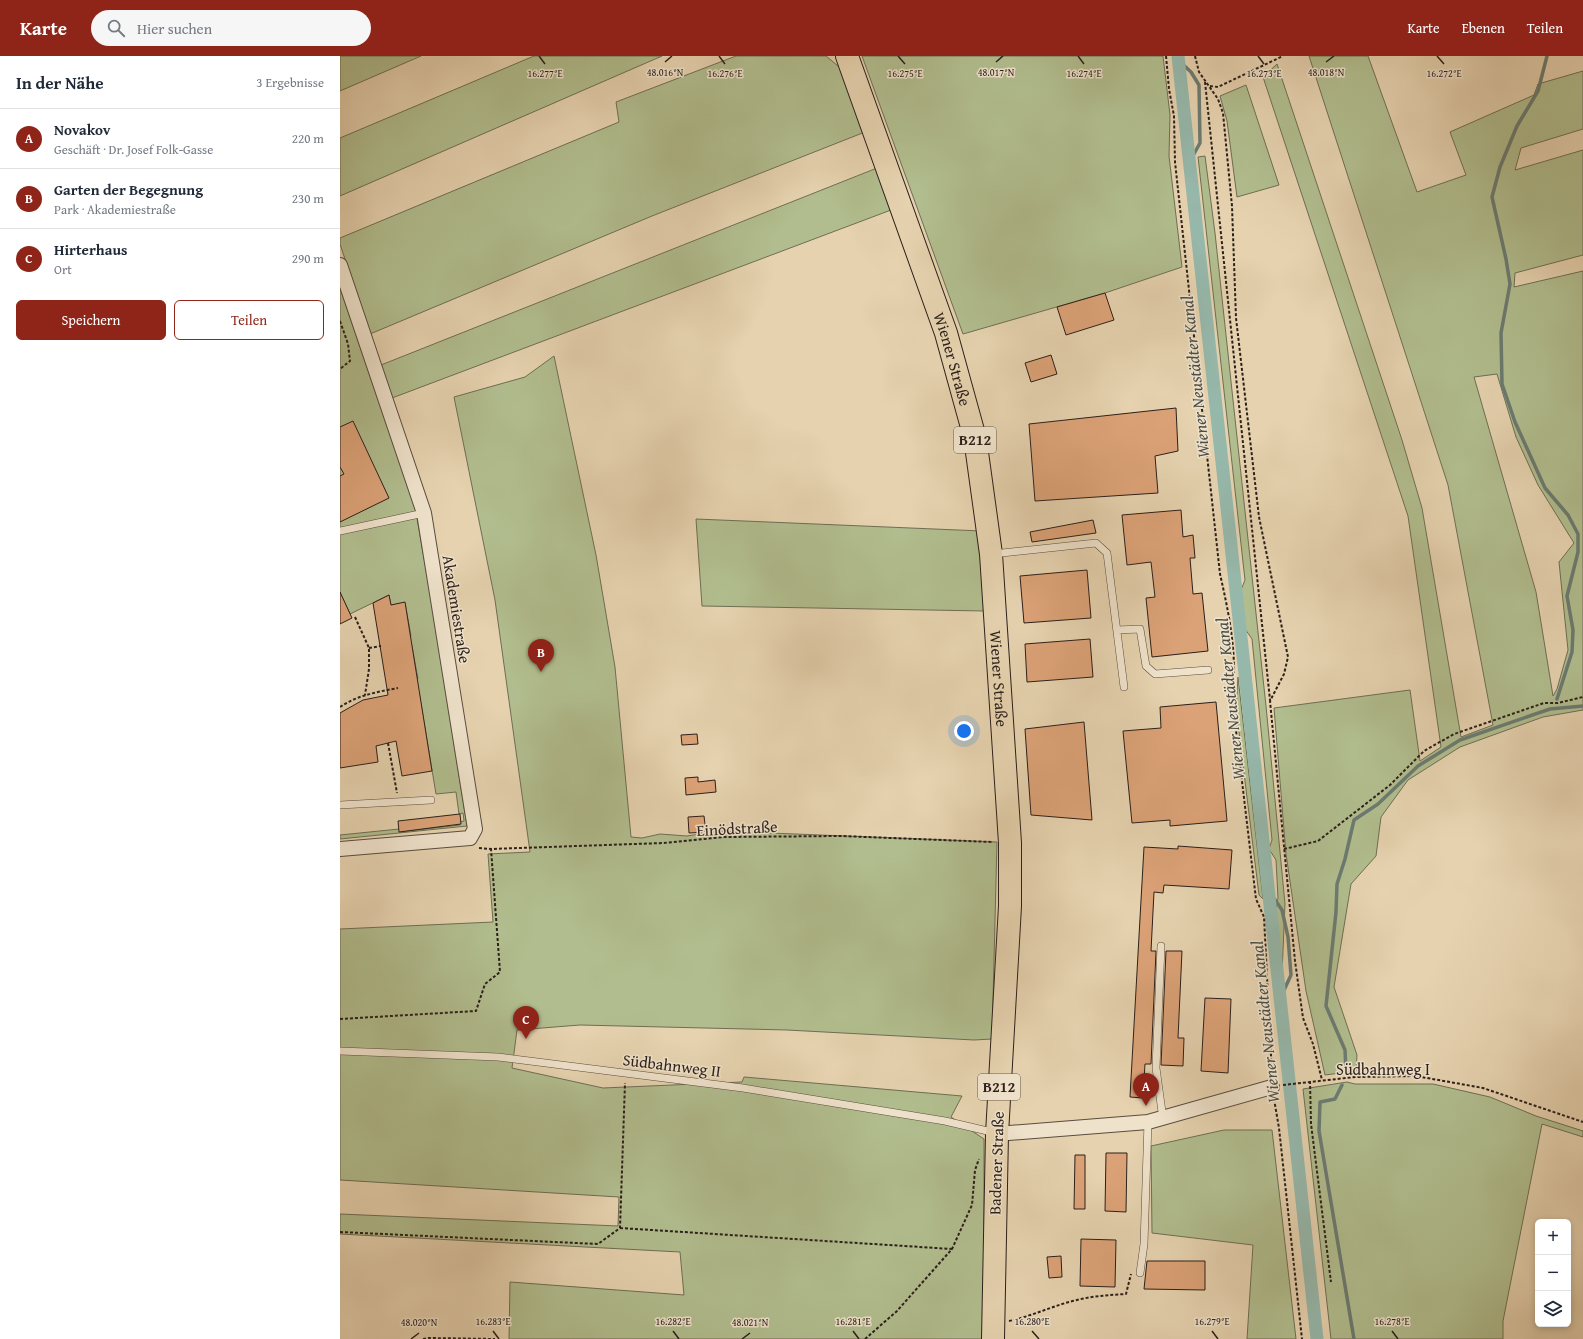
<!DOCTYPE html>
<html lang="de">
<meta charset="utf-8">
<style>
body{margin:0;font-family:"Gentium Book Plus",serif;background:#f6f6f7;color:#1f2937}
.controls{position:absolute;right:12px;bottom:12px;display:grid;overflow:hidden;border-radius:6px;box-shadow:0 2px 6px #0003}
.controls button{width:36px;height:36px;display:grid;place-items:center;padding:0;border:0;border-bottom:1px solid #e0e1e3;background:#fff;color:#1f2937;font:20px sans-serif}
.you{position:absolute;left:624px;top:675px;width:14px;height:14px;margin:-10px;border:3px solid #fff;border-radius:50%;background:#1a73e8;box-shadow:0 0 0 6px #1a73e833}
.badge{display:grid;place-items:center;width:26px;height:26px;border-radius:50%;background:#8f2418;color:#fff;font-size:13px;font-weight:700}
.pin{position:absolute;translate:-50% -33px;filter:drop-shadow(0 1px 2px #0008)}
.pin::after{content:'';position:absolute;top:21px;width:14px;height:12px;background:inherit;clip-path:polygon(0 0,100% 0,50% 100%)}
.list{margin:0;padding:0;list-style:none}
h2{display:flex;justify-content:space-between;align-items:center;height:52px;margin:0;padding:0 16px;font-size:17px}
h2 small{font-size:13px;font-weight:400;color:#747a83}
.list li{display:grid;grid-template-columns:26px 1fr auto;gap:12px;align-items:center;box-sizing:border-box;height:60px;padding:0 16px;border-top:1px solid #e0e1e3}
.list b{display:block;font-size:15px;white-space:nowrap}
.list p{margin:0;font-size:13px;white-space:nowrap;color:#747a83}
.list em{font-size:13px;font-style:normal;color:#747a83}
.actions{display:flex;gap:8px;padding:12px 16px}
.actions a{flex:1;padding:9px 0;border:1px solid #8f2418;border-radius:6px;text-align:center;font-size:14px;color:#8f2418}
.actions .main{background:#8f2418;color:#fff}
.icon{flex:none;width:22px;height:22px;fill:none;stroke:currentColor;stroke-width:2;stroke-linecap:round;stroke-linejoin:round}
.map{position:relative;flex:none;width:1243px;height:1283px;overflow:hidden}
header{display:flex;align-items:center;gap:24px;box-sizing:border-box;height:56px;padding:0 20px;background:#8f2418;color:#fff}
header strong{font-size:19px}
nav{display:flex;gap:22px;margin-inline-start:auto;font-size:14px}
.search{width:280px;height:36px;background:#f6f6f7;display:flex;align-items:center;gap:10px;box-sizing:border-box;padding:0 14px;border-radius:22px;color:#747a83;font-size:15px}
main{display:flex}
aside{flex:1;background:#fff}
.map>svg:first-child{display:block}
.green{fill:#b1bd8e;stroke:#6e6e54;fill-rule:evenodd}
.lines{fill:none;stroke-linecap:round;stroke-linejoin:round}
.stream{stroke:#6b7b71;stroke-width:3.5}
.canal{stroke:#96b8ab;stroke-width:13}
.building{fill:#dca277;stroke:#2b1f1a}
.lane-casing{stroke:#5a4c3f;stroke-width:8}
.street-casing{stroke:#5a4c3f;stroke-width:16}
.primary-casing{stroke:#2b1f1a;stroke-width:24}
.path{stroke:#2b1f1a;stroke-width:2;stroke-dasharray:3 2;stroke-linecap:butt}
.lane{stroke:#efe2cb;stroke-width:7}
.street{stroke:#efe2cb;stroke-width:14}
.primary{stroke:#e6d2af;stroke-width:22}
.ticks{fill:none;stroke:#2b1f1a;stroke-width:1.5}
.labels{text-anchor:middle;stroke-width:3;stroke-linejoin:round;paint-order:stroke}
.shield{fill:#efe2cb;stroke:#665a4f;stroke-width:1}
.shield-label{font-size:15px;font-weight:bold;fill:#2b1f1a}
.street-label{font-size:16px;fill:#2b1f1a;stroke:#efe2cb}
.water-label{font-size:17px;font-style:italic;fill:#4b4d46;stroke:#efe2cb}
.ticks-label{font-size:10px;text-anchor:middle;fill:#2b1f1a;stroke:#efe2cb;stroke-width:3;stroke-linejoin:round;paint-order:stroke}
</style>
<header>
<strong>Karte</strong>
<div class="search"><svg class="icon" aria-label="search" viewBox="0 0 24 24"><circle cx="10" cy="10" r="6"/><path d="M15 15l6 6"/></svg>Hier suchen</div>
<nav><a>Karte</a><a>Ebenen</a><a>Teilen</a></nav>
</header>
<main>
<aside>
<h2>In der Nähe<small>3 Ergebnisse</small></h2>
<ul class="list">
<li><span class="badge">A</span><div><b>Novakov</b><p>Geschäft · Dr. Josef Folk-Gasse</p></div><em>220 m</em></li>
<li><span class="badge">B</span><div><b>Garten der Begegnung</b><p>Park · Akademiestraße</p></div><em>230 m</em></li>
<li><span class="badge">C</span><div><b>Hirterhaus</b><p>Ort</p></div><em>290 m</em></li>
</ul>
<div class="actions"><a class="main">Speichern</a><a>Teilen</a></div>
</aside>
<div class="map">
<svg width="1243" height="1283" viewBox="0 0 1243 1283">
<rect width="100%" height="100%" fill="#e6d2af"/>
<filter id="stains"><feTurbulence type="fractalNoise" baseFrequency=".005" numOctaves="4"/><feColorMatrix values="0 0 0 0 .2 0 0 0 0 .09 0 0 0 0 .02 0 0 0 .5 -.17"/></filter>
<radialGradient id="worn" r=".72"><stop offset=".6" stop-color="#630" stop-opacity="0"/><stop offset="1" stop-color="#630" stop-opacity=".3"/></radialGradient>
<path class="green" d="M0,0H81L0,35Z
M194,0H322L0,140V82Z
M396,0H486L504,15L525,76L312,160L30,278L0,188V182L279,66L276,46Z
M522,0H823L830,59L829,100L842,211L765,237L623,278Z
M969,0H1028L1077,136L1126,119L1110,76L1194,39L1198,28L1243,15V73L1181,92L1175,114L1243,94V199L1175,217L1174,231L1243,215V654L1203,661L1120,691L1068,724L1041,761L1036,800L1011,828L994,931L1017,999L1016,1015L985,1019L966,935L946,798L934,652L1070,634L1080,705L1101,691L1068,460L923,21L937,8L1062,384L1082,452L1121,681L1153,669L1108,429ZM1157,318L1176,381L1198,429L1234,487L1219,506L1228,594L1217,633L1213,640L1196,536L1134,321Z
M906,29L939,129L897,141L887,65L880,40Z
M865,100L875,177L926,650L945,848L942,918L935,857L938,842L936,804L929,793L932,784L912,583L903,570L899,539L905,524L858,101Z
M537,112L551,154L52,342L41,309Z
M0,231L75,451L91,542L127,770L0,783V779L59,773L60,776L120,769V766L124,765L123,757L119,758L116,736L96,738L79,636L73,624L78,623L72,590L66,581L71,580L65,547L51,549L49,539L10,558L2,541L0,542Z
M214,300L256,499L275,611L291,781L302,782L320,778L347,780L379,775L657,786L652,983L634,984L447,974L240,969L177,974L172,1012L263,1032L402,1026L404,1021L622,1040L611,1061L644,1083V1283H169L170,1226L344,1239L340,1196L0,1178V1158L278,1170L279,1141L0,1124V873L153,866L148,798L190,796L155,544L114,341L185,321Z
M356,463L642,475L645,555L362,550Z
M898,621L923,843L919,839L896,652Z
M1007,1026L1015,1028H1093L1150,1041L1196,1060L1243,1075V1081L1202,1068L1163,1265V1283H991L963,1033Z
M884,1074H932L956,1283H907L913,1189L812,1177L811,1090Z"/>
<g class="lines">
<path class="stream" d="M1207,0L1198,35L1177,70L1160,111L1152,141L1166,203L1170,228L1161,277L1162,328L1175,366L1205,432L1228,459L1238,478V496L1227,540L1233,574L1232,596L1217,643
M838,4L851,16L859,29L860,87L850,105
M929,835L942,854L948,881L951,919L940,943
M1006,1015L1005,994L986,950L996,856L997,828L1005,803L1014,764L1038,748L1078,710L1120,684L1210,653L1243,650
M1002,1029L995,1043L980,1046L979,1075L1014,1283"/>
<path class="canal" d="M838,0L977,1283"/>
</g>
<path class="building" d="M765,237L774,264L726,279L717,251Z
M711,299L717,318L691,326L685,307Z
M836,352L838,395L815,400L818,437L695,445L689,368Z
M13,365L49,442L0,466V420L4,418L0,411V371Z
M841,454L843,481L853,479L855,502H850L853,538L862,537L868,595L812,601L806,542L815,541L811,506L787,509L782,459Z
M753,464L756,477L692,486L690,476Z
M747,514L751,562L684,567L680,520Z
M0,536L12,562L0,568Z
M49,539L51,549L65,546L92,715L62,720L56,685L36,690L38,706L0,712V657L23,644L48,639L33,547Z
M750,583L753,621L687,626L685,588Z
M876,646L887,765L830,770V764L792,767L783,675L821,672L820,651Z
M744,666L752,764L691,759L685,673Z
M357,678L358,688L342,689L341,679Z
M358,721V726L375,724L376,736L346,739L345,722Z
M120,758L121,768L59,776L58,765Z
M364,760L366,776L349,777L348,761Z
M838,790L892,794L889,833L824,829L823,837L814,836L811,895H816L811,1008H805L803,1042L790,1041L804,791L838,793Z
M826,895H842L838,982H844L843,1010L821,1009Z
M865,942L891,943L888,1017L861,1015Z
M766,1097H787L786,1156L765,1155Z
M735,1099H745V1153H734Z
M741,1183L776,1184L775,1231L740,1230Z
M721,1200L722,1221L709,1222L707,1201Z
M807,1205H865V1234L804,1233Z"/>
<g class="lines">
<g class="lane-casing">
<path id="lane" d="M0,475L84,457
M653,498L756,487L767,497L784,631
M777,574L800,573L806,610L815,618L868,614
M0,749L91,744
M821,890L816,1012L823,1063
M0,995L158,1001L403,1032L605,1065L656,1077
M800,1217L804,1188L808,1066"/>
</g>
<g class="street-casing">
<path id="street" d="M0,209L84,457L135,773L130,782L0,793
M657,1078L808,1066L932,1031"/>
</g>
<g class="primary-casing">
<g id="primary">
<path id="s1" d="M507,0L606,277L635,382L651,498L670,787V850L657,1078L653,1283"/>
</g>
</g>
<path class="path" d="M826,0L829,33L834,60L835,106L880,518C889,558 898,600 892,641L916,843L924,861L932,1019
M855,0L859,16L878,43L883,57L892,150L896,262L919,461L948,601L944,618L930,645L955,905L963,962L973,988L982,1024
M865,26L930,644
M870,30L878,31L943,0
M0,265L8,288L10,305L0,313
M15,561L29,592V613L25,639
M29,592L41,590
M0,651C18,639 37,636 58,632
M48,687L57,737
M139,792L151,793L323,787L384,781L501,780L652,786
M944,793L978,785L1050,729L1084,695L1114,678L1204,647H1218L1243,641
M0,963L136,955L145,928L160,916L151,793
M970,1025L971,1068L991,1226
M943,1029L1015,1021L1076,1020L1143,1032L1243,1066
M934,1043L939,1072L962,1283
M280,1172L612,1193
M0,1176L258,1188L280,1172L285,1027
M669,1265C693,1260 714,1249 737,1244C753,1240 769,1239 786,1238L791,1218
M83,1283L88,1282L155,1283
M525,1283L557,1255L612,1193L632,1149L635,1114L639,1103"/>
<use href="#lane" class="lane"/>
<use href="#street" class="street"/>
<use href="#primary" class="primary"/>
</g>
<path class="ticks" d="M199,0L205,8M379,0L385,8M558,0L565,8M738,0L744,8M918,0L924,8M1097,0L1104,8M325,6L332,0M656,6L663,0M986,6L994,0M153,1275L159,1283M333,1275L339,1283M513,1275L519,1283M692,1275L699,1283M872,1275L878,1283M1052,1275L1058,1283M71,1283L79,1277M402,1283L410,1277"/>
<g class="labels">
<g class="shield">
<rect x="614" y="371" width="42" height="26" rx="3"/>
<rect x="638" y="1018" width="42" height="26" rx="3"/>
</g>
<g class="shield-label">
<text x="635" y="389">B212</text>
<text x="659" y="1036">B212</text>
</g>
<g class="street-label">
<text dy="6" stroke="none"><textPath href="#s1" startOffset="321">Wiener Straße</textPath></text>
<text transform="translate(117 553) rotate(81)" y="6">Akademiestraße</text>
<text dy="6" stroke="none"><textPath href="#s1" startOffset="645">Wiener Straße</textPath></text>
<text transform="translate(397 772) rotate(-3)" y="6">Einödstraße</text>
<text transform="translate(332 1009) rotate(7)" y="6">Südbahnweg II</text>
<text x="1043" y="1019">Südbahnweg I</text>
<text transform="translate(656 1107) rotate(-88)" y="6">Badener Straße</text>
</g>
<g class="water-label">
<text transform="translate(855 321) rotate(-96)" y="6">Wiener Neustädter Kanal</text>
<text transform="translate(890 643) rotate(-96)" y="6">Wiener Neustädter Kanal</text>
<text transform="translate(925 966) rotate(-96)" y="6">Wiener Neustädter Kanal</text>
</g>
</g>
<g class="ticks-label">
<text x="325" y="20">48.016°N</text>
<text x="656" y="20">48.017°N</text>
<text x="986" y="20">48.018°N</text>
<text x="205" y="21">16.277°E</text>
<text x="565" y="21">16.275°E</text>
<text x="744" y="21">16.274°E</text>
<text x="385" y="21">16.276°E</text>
<text x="924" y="21">16.273°E</text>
<text x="1104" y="21">16.272°E</text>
<text x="153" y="1269">16.283°E</text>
<text x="333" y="1269">16.282°E</text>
<text x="513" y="1269">16.281°E</text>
<text x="692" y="1269">16.280°E</text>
<text x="872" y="1269">16.279°E</text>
<text x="1052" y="1269">16.278°E</text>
<text x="79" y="1270">48.020°N</text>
<text x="410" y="1270">48.021°N</text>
</g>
<rect width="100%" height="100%" filter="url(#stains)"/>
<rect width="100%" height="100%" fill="url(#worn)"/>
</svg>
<div class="controls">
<button>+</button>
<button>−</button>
<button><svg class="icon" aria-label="layers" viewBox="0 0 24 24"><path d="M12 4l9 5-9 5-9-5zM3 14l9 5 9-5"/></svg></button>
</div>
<div class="you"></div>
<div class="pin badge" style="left:806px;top:1050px">A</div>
<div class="pin badge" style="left:201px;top:616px">B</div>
<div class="pin badge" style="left:186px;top:983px">C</div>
</div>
</main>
